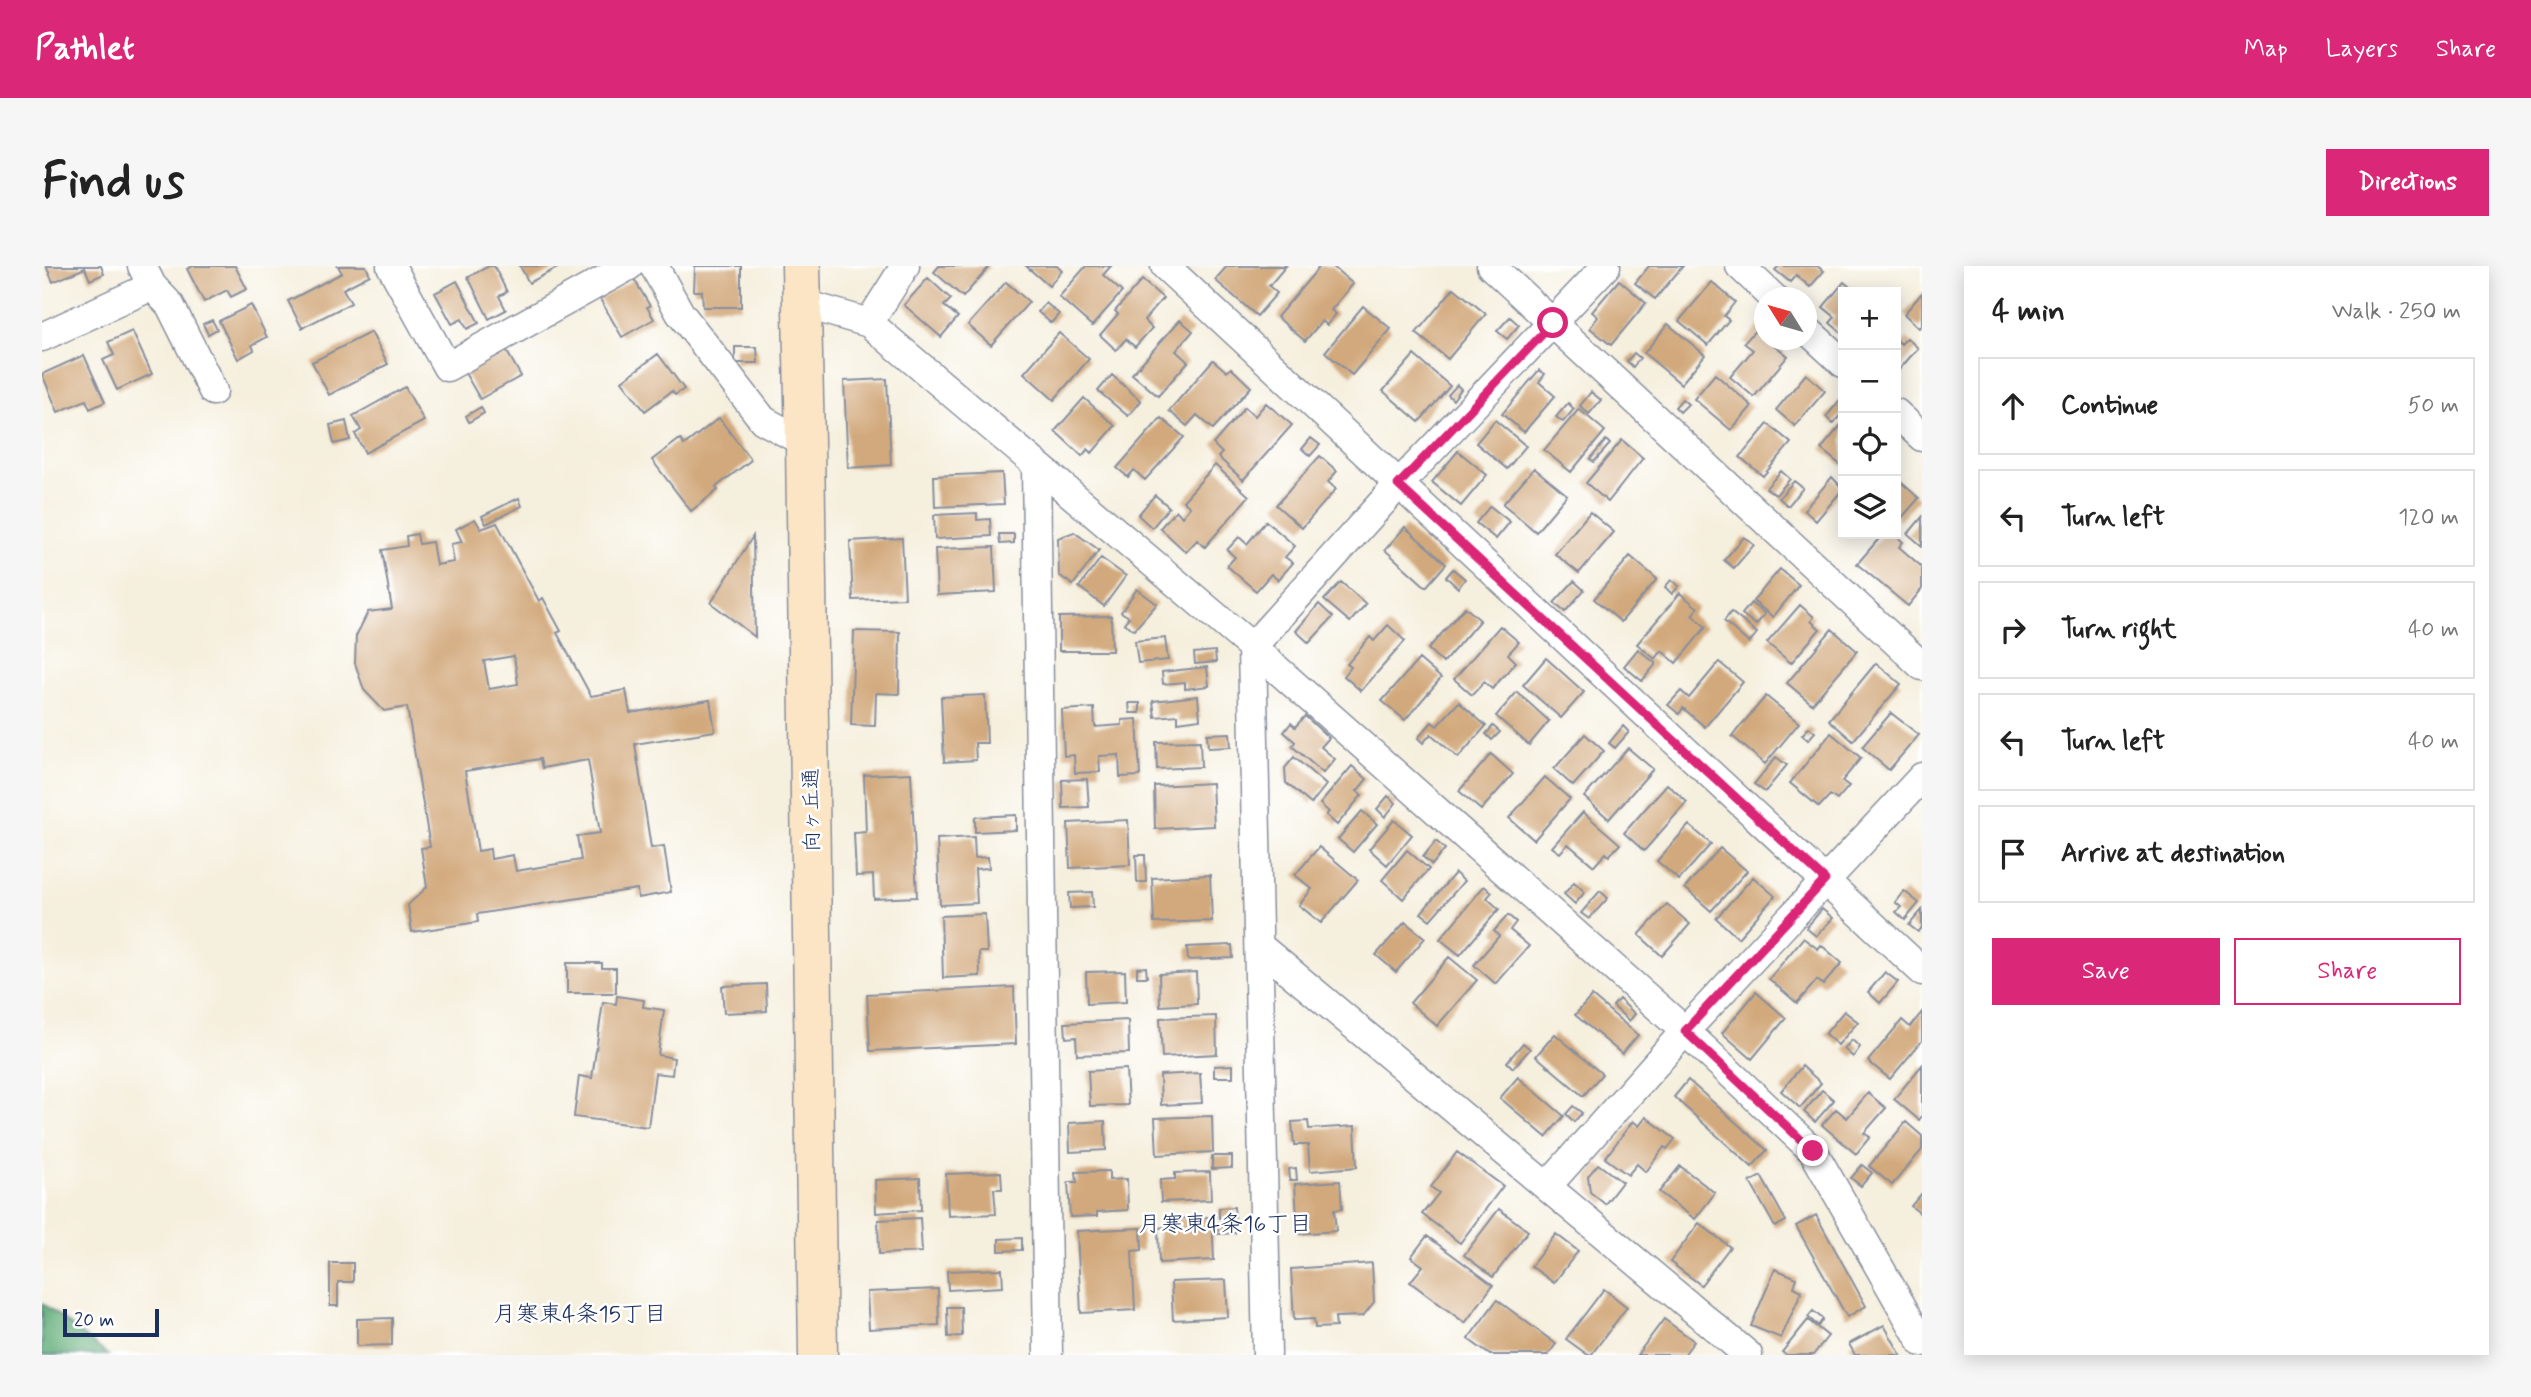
<!DOCTYPE html>
<meta charset="utf-8">
<style>
body{margin:0;font-family:Mynerve,"Klee One",sans-serif;background:#f6f6f6;color:#222}
.controls{position:absolute;right:21px;top:21px;display:grid;overflow:hidden;border-radius:0px;box-shadow:0 4px 18px #0003}
.controls button{width:63px;height:63px;display:grid;place-items:center;padding:0;border:0;border-bottom:2px solid #e0e0e0;background:#fff;color:#222;font:35px sans-serif}
.compass{position:absolute;left:1712px;top:21px;width:63px;height:63px;border-radius:50%;background:#fff;box-shadow:0 4px 18px #0003;rotate:307deg}
.scale{position:absolute;left:21px;bottom:18px;width:96px;box-sizing:border-box;padding-left:7px;border:4px solid #1b2f5e;border-top:0;font-size:19px;line-height:24px;white-space:nowrap;color:#1b2f5e;-webkit-text-stroke:5px #fff;paint-order:stroke}
.stop{position:absolute;width:21px;height:21px;margin:-16px;border:5px solid #db2777;border-radius:50%;background:#fff}
.stop.end{background:#db2777;border-color:#fff;box-shadow:0 2px 7px #0008}
.list{margin:0;padding:0;list-style:none}
h2{display:flex;justify-content:space-between;align-items:center;height:91px;margin:0;padding:0 28px;font-size:30px}
h2 small{font-size:23px;font-weight:400;color:#767676}
.list li{display:grid;grid-template-columns:46px 1fr auto;gap:21px;align-items:center;box-sizing:border-box;height:98px;margin:0 14px 14px;padding:0 14px;border:2px solid #e0e0e0;border-radius:0px}
.list b{display:block;font-size:26px;white-space:nowrap}
.list em{font-size:23px;font-style:normal;color:#767676}
.actions{display:flex;gap:14px;padding:21px 28px}
.actions a{flex:1;padding:16px 0;border:2px solid #db2777;border-radius:0px;text-align:center;font-size:24px;color:#db2777}
.actions .main{background:#db2777;color:#fff}
.icon{flex:none;width:38px;height:38px;fill:none;stroke:currentColor;stroke-width:2;stroke-linecap:round;stroke-linejoin:round}
.map{position:relative;flex:none;width:1880px;height:1089px;overflow:hidden;border-radius:0px}
header{display:flex;align-items:center;gap:42px;box-sizing:border-box;height:98px;padding:0 35px;background:#db2777;color:#fff}
header strong{font-size:33px}
nav{display:flex;gap:38px;margin-inline-start:auto;font-size:24px}
.intro{display:flex;align-items:center;justify-content:space-between;box-sizing:border-box;height:168px;padding:0 42px}
h1{margin:0;font-size:49px}
.button{padding:18px 32px;border-radius:0px;background:#db2777;color:#fff;font-size:24px;font-weight:700}
main{display:flex;gap:42px;padding:0 42px}
aside{flex:1;background:#fff;border-radius:0px;box-shadow:0 4px 18px #0003}
.map>svg:first-child{display:block}
.forest{fill:#60ac77;stroke:#3e6e6a;stroke-width:2}
.building{fill:#d2a97c;fill-rule:evenodd}
.lines{fill:none;stroke-linecap:round;stroke-linejoin:round}
.street-casing{stroke:#888f9e;stroke-width:31}
.secondary-casing{stroke:#888f9e;stroke-width:41}
.street{stroke:#fff;stroke-width:28}
.secondary{stroke:#fce5c4;stroke-width:38}
.route{stroke:#db2777;stroke-width:9}
.labels{text-anchor:middle;stroke-width:5;stroke-linejoin:round;paint-order:stroke}
.street-label{font-size:21px;fill:#1b2f5e;stroke:#fff}
.neighbourhood-label{font-size:23px;fill:#1b2f5e;stroke:#fff}
</style>
<header>
<strong>Pathlet</strong>
<nav><a>Map</a><a>Layers</a><a>Share</a></nav>
</header>
<div class="intro"><h1>Find us</h1><a class="button">Directions</a></div>
<main>
<div class="map">
<svg width="1880" height="1089" viewBox="0 0 1880 1089">
<rect width="100%" height="100%" fill="#fff"/>
<filter id="ink" filterUnits="userSpaceOnUse"><feTurbulence type="fractalNoise" baseFrequency=".0143" numOctaves="2"/><feDisplacementMap in="SourceGraphic" scale="14" xChannelSelector="R" yChannelSelector="G"/><feConvolveMatrix kernelMatrix="1 2 1 2 8 2 1 2 1" color-interpolation-filters="sRGB"/></filter>
<filter id="wash" filterUnits="userSpaceOnUse"><feTurbulence type="fractalNoise" baseFrequency=".00686" numOctaves="4" result="noise"/><feDisplacementMap in="SourceGraphic" scale="28" xChannelSelector="R" yChannelSelector="G"/><feGaussianBlur stdDeviation="1.57" result="paint"/><feColorMatrix in="noise" values="0 0 0 0 0 0 0 0 0 0 0 0 0 0 0 0 0 1.4 0 .05"/><feComposite in="paint" operator="in"/></filter>
<g filter="url(#wash)">
<rect width="100%" height="100%" fill="#f5efdd"/>
<path class="forest" d="M0,1037L66,1089H0Z"/>
<g id="blocks">
<path class="building" d="M4,0H59L62,8L48,14L43,2L11,16Z
M151,0H193L205,23L189,31L185,24L162,36L145,3Z
M296,0H324L328,9L301,23L309,37L260,62L246,35L300,7Z
M447,0H452L465,26L457,30L464,44L447,53L426,11Z
M478,0H519L487,17Z
M653,0H699V41H661L660,25H652Z
M897,0H948L921,31L892,6Z
M984,0H1015L1020,5L1007,20Z
M1044,0H1069L1061,9L1080,26L1050,60L1017,31Z
M1185,0H1244L1227,20L1235,27L1215,50L1173,14Z
M1278,0H1290L1311,18L1289,44L1294,48L1285,59L1280,55L1263,75L1235,51Z
M1607,0H1641L1613,33L1593,17Z
M1737,0H1775L1782,5L1768,21L1754,9L1748,16L1733,4Z
M886,12L909,33L902,40L916,51L899,71L862,39Z
M592,13L608,40L605,41L612,53L580,71L558,33Z
M1100,14L1121,32L1102,54L1110,62L1093,81L1084,73L1074,84L1058,69L1076,48L1073,45Z
M1577,14L1604,37L1569,79L1548,62L1556,51L1550,46Z
M415,15L437,57L425,63L420,53L410,58L393,27Z
M964,16L987,36L949,79L926,59Z
M1670,16L1693,36L1682,50L1687,54L1666,79L1637,55Z
M1802,16L1814,26H1801V68L1788,57L1793,51L1781,41Z
M1412,22L1444,48L1406,93L1374,67Z
M1880,27V58L1877,62L1862,48Z
M1004,37L1017,48L1009,57L996,46Z
M209,39L225,71L210,79L212,84L196,93L177,55Z
M1321,40L1349,63L1310,109L1283,86Z
M1468,51L1477,59L1465,73L1455,65Z
M170,54L175,63L166,68L161,58Z
M1138,54L1151,65L1134,85L1146,96L1116,130L1090,108Z
M1626,58L1663,89L1639,118L1602,87Z
M1719,58L1722,61V74H1735L1731,78L1746,90L1712,131L1688,111L1711,84L1702,77Z
M90,65L110,108L75,124L61,94L72,89L66,76Z
M329,66L346,98L287,129L270,96Z
M1017,67L1047,93L1012,134L982,107Z
M1865,72L1876,82L1856,105L1854,103V73L1859,78Z
M693,81H715L716,97H693Z
M464,84L479,110L438,133L423,107Z
M1592,87L1598,92L1591,101L1585,95Z
M616,88L642,123L633,129L630,125L603,145L580,115Z
M42,89L63,136L48,143L44,134L16,146L0,108Z
M1372,89L1408,120L1377,156L1341,125Z
M1171,94L1185,106L1189,102L1209,121L1171,163L1155,149L1145,160L1127,145Z
M1497,104L1503,108L1497,116L1513,130L1482,166L1460,148Z
M1673,108L1710,140L1689,164L1652,133Z
M1764,108L1783,125L1753,160L1734,144Z
M1070,109L1099,135L1086,150L1056,125Z
M845,113L849,199L806,202L802,115Z
M1415,119L1419,123L1411,134L1406,129Z
M363,121L382,155L323,187L313,168L319,164L311,150Z
M1549,126L1559,134L1547,148L1538,140Z
M1042,132L1073,160L1050,187L1046,183L1040,190L1013,165Z
M1640,133L1646,138L1638,146L1633,141Z
M1798,134L1801,137V146L1791,158L1784,151Z
M1224,137L1250,159L1201,214L1176,191L1180,187L1171,178L1203,141L1213,150Z
M1526,137L1532,143L1521,156L1514,151Z
M439,141L442,147L427,156L424,150Z
M1537,143L1563,165L1529,206L1502,184Z
M677,152L709,194L674,221L676,224L649,245L610,194L638,173L642,179Z
M1119,152L1142,171L1103,214L1092,204L1086,211L1075,202Z
M1453,154L1484,180L1465,203L1434,177Z
M304,155L308,174L292,178L288,159Z
M1726,158L1749,177L1721,210L1698,191Z
M1799,159L1801,161V201L1779,183Z
M1269,172L1278,179L1268,190L1260,183Z
M1564,174L1568,178L1552,196L1548,193Z
M1580,174L1601,192L1566,236L1544,217Z
M1416,185L1445,209L1419,240L1390,216Z
M1278,190L1295,205L1286,216L1294,223L1260,262L1234,239Z
M1173,199L1207,230L1163,281L1155,274L1144,286L1118,262L1134,244L1140,251L1148,241L1141,235Z
M1492,202L1525,229L1494,266L1461,238Z
M1739,205L1748,213L1734,229L1724,222Z
M960,207L962,238L893,241L892,210Z
M1790,211L1801,223L1774,255L1762,244Z
M1854,212L1877,232L1857,255L1854,252Z
M1752,215L1761,222L1746,240L1737,232Z
M1113,229L1127,241L1110,262L1096,249Z
M477,232L480,240L444,258L440,250Z
M1448,240L1468,256L1454,273L1434,257Z
M1548,246L1572,266L1537,307L1513,288Z
M935,247V254L948,253L949,270L893,273L892,249Z
M1880,251V280L1866,268Z
M433,253L439,263L455,257L497,335L501,332L519,365L515,367L549,430L584,424L588,447L668,434L673,465L593,478L609,582L622,580L629,626L596,632L595,623L435,648L436,656L370,666L366,639L385,621L379,582L388,581L365,441L342,445L322,424L313,397L314,370L326,346L350,343L340,284L365,280L364,270L375,268L377,278L390,276L394,299L412,296L409,278L420,276L414,263ZM472,390L476,418L447,423L442,395ZM498,493L500,502L546,494L558,567L535,570L539,594L474,605L471,589L449,593L448,583L436,585L423,505Z
M1224,255L1253,280L1243,291L1251,297L1236,314L1229,308L1214,325L1185,300L1193,291L1185,284L1197,271L1205,278Z
M1363,261L1404,298L1384,321L1343,284Z
M1032,266L1057,284L1031,319L1017,309L1016,272Z
M957,268H972V277L958,278Z
M1841,268H1852L1861,276L1857,281L1880,301V323L1866,340L1815,298Z
M711,270L713,371L669,337Z
M1702,271L1712,279L1692,302L1682,294Z
M860,272L863,332L811,334L808,275Z
M952,281L954,326L895,329L893,283Z
M1588,290L1615,313L1579,356L1552,333Z
M1059,292L1084,310L1062,340L1037,321Z
M1411,303L1423,313L1416,322L1404,311Z
M1738,303L1757,319L1731,351L1711,335Z
M1629,314L1637,320L1630,328L1623,321Z
M1532,315L1542,324L1523,346L1512,337Z
M1299,316L1324,338L1308,356L1282,334Z
M1095,323L1115,338L1092,364L1082,357L1087,351L1079,346Z
M1638,327L1656,342L1650,349L1664,361L1634,397L1620,385L1613,393L1595,378Z
M1709,337L1723,348L1714,359L1700,348Z
M1277,338L1291,351L1267,377L1254,365Z
M1758,339L1772,351L1769,355L1778,363L1749,397L1725,377Z
M1423,341L1438,354L1401,397L1386,383Z
M1689,346L1715,367L1707,377L1682,355Z
M1069,350L1070,385H1017V351Z
M1346,359L1363,375L1319,425L1302,410L1309,401L1305,398L1328,371L1332,375Z
M1458,360L1477,376L1466,388L1474,396L1450,423L1442,416L1430,429L1412,413Z
M1790,363L1815,385L1770,438L1745,417Z
M812,365L858,366L857,428L834,427L833,460L809,459Z
M1123,372L1126,394L1096,397L1093,375Z
M1596,383L1614,398L1600,415L1582,400Z
M1173,385L1174,396L1153,398L1152,387Z
M1504,392L1542,426L1519,452L1481,419Z
M1377,393L1399,412L1363,454L1340,435Z
M1677,396L1701,416L1663,461L1641,442L1637,448L1626,439L1639,425L1647,432Z
M1834,397L1859,418L1811,475L1787,454Z
M1165,401L1167,420L1143,423V416L1121,418L1120,406Z
M1475,426L1507,455L1487,479L1454,450Z
M943,429L945,477H933L934,494L902,496L899,431Z
M1156,430L1158,453L1136,456V449L1113,451L1111,435Z
M1724,430L1757,457L1723,498L1690,470Z
M1417,436L1444,460L1416,492L1389,468L1381,477L1376,472L1390,456L1395,460Z
M1087,437H1098V447H1088Z
M1052,442L1053,461L1080,459V454L1095,453L1098,510L1078,511L1077,489L1057,490L1058,506L1033,507L1032,489L1022,490L1020,444Z
M1849,447L1877,469L1847,504L1820,481Z
M1263,450L1287,472L1279,481L1293,493L1281,507L1250,480L1253,476L1242,466L1249,457L1253,461Z
M1451,460L1458,466L1450,474L1444,468Z
M1581,460L1587,466L1573,482L1567,477Z
M1767,461L1773,466L1766,474L1760,469Z
M1188,467L1189,481L1166,482L1165,468Z
M1789,467L1819,492L1800,515L1807,520L1795,534L1788,529L1777,541L1748,517Z
M1543,468L1562,485L1531,520L1512,503Z
M1158,475L1159,501L1115,503L1114,476Z
M1586,482L1611,503L1567,553L1542,531Z
M1449,488L1471,508L1439,544L1417,525Z
M1252,491L1284,519L1269,538L1244,517L1243,502Z
M1734,491L1745,499L1723,526L1712,518Z
M1310,500L1325,513L1315,525L1320,529L1295,559L1284,549L1287,546L1278,538Z
M869,507L875,631L832,633L831,609L814,610L812,567L824,566L822,509Z
M1503,511L1528,533L1492,574L1467,552Z
M1045,513L1047,541L1021,542L1020,514Z
M1170,517L1172,560L1113,563L1112,520Z
M1625,518L1645,536L1602,585L1582,567Z
M1346,530L1354,537L1343,551L1335,543Z
M1320,545L1335,558L1311,586L1296,573Z
M1541,546L1578,578L1567,590L1564,587L1552,600L1526,578L1518,587L1510,581Z
M974,549V564L933,566V551Z
M1086,554L1088,599L1028,602L1026,557Z
M1352,554L1370,569L1345,599L1327,583Z
M1647,559L1669,578L1637,614L1615,595Z
M932,571L933,592L946,591L947,602L933,603L935,637L898,639L895,573Z
M1394,575L1403,583L1390,599L1381,591Z
M1277,581L1316,614L1279,657L1257,639L1270,623L1253,609Z
M1678,582L1705,605L1669,645L1643,622Z
M1365,584L1387,603L1361,633L1340,614Z
M1094,589H1103L1104,616H1095Z
M1413,607L1422,615L1388,654L1379,647Z
M1168,609L1170,655L1112,657L1110,612Z
M1711,611L1733,630L1696,672L1674,652Z
M1532,616L1543,626L1533,638L1522,628Z
M1442,620L1450,626L1445,632L1457,643L1418,689L1398,673Z
M1558,625L1566,632L1547,653L1539,647Z
M1862,625L1877,637L1863,654L1854,646L1859,641L1853,636Z
M1050,626L1051,641L1028,642L1027,627Z
M1625,638L1648,658L1620,690L1597,669Z
M1780,643L1791,652L1774,670L1764,662Z
M1880,644V662L1876,666L1867,659Z
M943,648L945,686H937L938,710L901,712L899,650Z
M1466,649L1474,656L1468,664L1487,680L1454,718L1432,699L1457,670L1452,665Z
M1363,656L1383,672L1354,706L1334,689Z
M1761,672L1776,683L1779,679L1800,697L1781,719L1775,714L1755,737L1727,713Z
M1190,679L1191,692L1146,694L1145,681Z
M1407,691L1435,714L1395,760L1368,737Z
M525,697H560V702H574V727H525Z
M1104,701L1105,711H1095V702Z
M1083,705L1084,736L1045,738L1044,706Z
M1154,706L1155,738L1118,740L1117,708Z
M1843,706L1856,716L1838,737L1826,726Z
M724,718L725,745L682,747L680,720Z
M972,721L974,778L828,785L825,728Z
M1714,726L1744,752L1710,793L1680,767Z
M575,730L602,734L601,741L622,744L616,789L632,792L630,809L613,807L606,861L532,851L537,810L550,812L561,736L574,738Z
M1550,730L1596,769L1580,788L1533,749Z
M1577,733L1593,748L1587,755L1571,740Z
M1802,745L1816,756L1796,779L1783,768Z
M1880,746V775L1848,813L1826,795L1860,754L1868,761Z
M1174,750L1175,788L1120,791L1118,752Z
M1086,754L1087,787L1035,789L1034,771L1024,772L1023,757Z
M1513,768L1560,808L1541,830L1494,790Z
M1810,774L1818,781L1811,791L1802,783Z
M1481,777L1488,783L1471,802L1465,796Z
M1191,799V811H1172V800Z
M1880,799V850L1877,854L1852,833Z
M1760,800L1779,817L1758,842L1739,825Z
M1084,803L1086,839L1048,840L1046,805Z
M1158,807L1160,837L1119,839L1118,809Z
M1476,811L1522,850L1504,871L1458,832Z
M1646,814L1725,884L1710,901L1632,831Z
M1780,824L1792,834L1773,856L1762,846Z
M1826,827L1844,842L1822,867L1828,871L1814,888L1780,859L1794,843L1805,852Z
M1531,840L1540,847L1532,856L1524,848Z
M1170,850L1171,886L1115,889L1113,852Z
M1604,851L1633,873L1625,883L1622,881L1604,906L1595,898L1586,909L1563,892L1591,855L1597,860Z
M1063,855L1064,884L1028,886L1027,857Z
M1266,855L1267,863L1313,860L1315,901L1268,905L1266,879H1252L1250,856Z
M1864,856L1880,870V884L1850,919L1827,900Z
M1415,886L1461,920L1418,977L1380,948L1397,927L1389,921Z
M1170,890H1190V902L1170,903Z
M1556,898L1580,916L1563,938L1548,926L1546,910Z
M1820,899L1830,907L1819,920L1809,912Z
M1638,900L1673,927L1653,953L1617,926Z
M1254,902L1255,914H1248L1247,903Z
M1067,905V914L1085,913L1086,944L1055,946V950L1028,951L1026,916H1035L1034,906Z
M959,906L960,923H952L954,948L906,950L904,908Z
M1168,906L1169,934L1119,936L1118,914L1133,913V907Z
M1719,910L1744,955L1733,961L1708,916Z
M878,912L879,944L834,947L833,914Z
M1298,915L1300,943L1292,944L1294,965L1256,968L1253,918Z
M1880,927V949L1869,940Z
M1192,941L1193,951L1177,952V942Z
M1457,943L1486,965L1451,1011L1422,989Z
M1774,949L1824,1040L1805,1051L1754,960Z
M1170,951L1172,994L1117,997L1116,962L1124,961V953Z
M878,952L880,986L837,988L836,954Z
M1657,957L1688,981L1659,1019L1628,996Z
M1176,958H1193V967L1176,968Z
M1099,962L1100,984L1090,985L1093,1044L1039,1047L1035,965Z
M1514,968L1536,985L1512,1017L1489,1000Z
M1385,970L1451,1019L1423,1057L1368,1016L1381,1000L1369,991Z
M980,972V984L957,985V973Z
M288,997H311V1016H296V1040H288Z
M1330,997L1332,1036L1321,1050L1293,1051L1294,1061L1273,1062L1272,1053L1252,1054L1249,1003Z
M960,1003L961,1021L906,1024L905,1005Z
M1733,1003L1755,1012L1752,1021L1760,1025L1739,1072L1709,1060Z
M1184,1014L1186,1051L1131,1054L1129,1016Z
M896,1023L897,1059L827,1063L825,1026Z
M1562,1023L1585,1041L1549,1089H1546L1524,1073Z
M1455,1034L1514,1078L1506,1089H1448L1426,1073Z
M905,1041H919L920,1070L906,1071Z
M1771,1045L1781,1053L1776,1060L1766,1051Z
M350,1052V1079L315,1080V1053Z
M1622,1053L1652,1075L1642,1089H1595Z
M1766,1054L1786,1070L1771,1089H1744L1740,1086Z
M1842,1059L1859,1089H1813L1807,1078Z"/>
</g>
</g>
<g filter="url(#ink)">
<use href="#blocks" fill-opacity="0" stroke="#888f9e" stroke-width="2"/>
<g class="lines">
<g class="street-casing">
<path id="street" d="M100,0L110,20L128,39L171,125
M349,0L405,101L587,0
M612,0L638,47L721,154L763,177
M1123,0L1880,705
M1449,0L1880,400
M1698,0L1732,32
M759,37L827,57L1210,381L1643,765L1771,885L1880,1076
M827,57L863,0
M1764,63L1801,97
M0,71L110,20
M1854,147L1880,171
M994,199L1006,1089
M1217,680L1706,1089
M1506,919L1643,765L1880,511
M1225,1089L1210,381L1356,219L1564,0"/>
</g>
<g class="secondary-casing">
<path id="secondary" d="M759,0L763,177L776,1089"/>
</g>
<use href="#street" class="street"/>
<use href="#secondary" class="secondary"/>
</g>
</g>
<g class="lines" filter="url(#ink)">
<path class="route" d="M1511,57L1356,219L1783,614L1643,765L1771,885"/>
</g>
<g class="labels">
<g class="street-label">
<text transform="translate(769 544) rotate(-91)" y="7">向ヶ丘通</text>
</g>
<g class="neighbourhood-label">
<text x="1183" y="965">月寒東4条16丁目</text>
<text x="538" y="1055">月寒東4条15丁目</text>
</g>
</g>
</svg>
<div class="controls">
<button>+</button>
<button>−</button>
<button><svg class="icon" aria-label="locate" viewBox="0 0 24 24"><circle cx="12" cy="12" r="6"/><path d="M12 2v4M12 18v4M2 12h4M18 12h4"/></svg></button>
<button><svg class="icon" aria-label="layers" viewBox="0 0 24 24"><path d="M12 4l9 5-9 5-9-5zM3 14l9 5 9-5"/></svg></button>
</div>
<svg class="compass" viewBox="-18 -18 36 36"><path d="M0-13l5 13h-10z" fill="#e53935"/><path d="M0 13l5-13h-10z" fill="#767676"/></svg>
<div class="scale">20 m</div>
<div class="stop" style="left:1511px;top:57px"></div>
<div class="stop end" style="left:1771px;top:885px"></div>
</div>
<aside>
<h2>4 min<small>Walk · 250 m</small></h2>
<ul class="list">
<li><svg class="icon" aria-label="ahead" viewBox="0 0 24 24"><path d="M12 20V5M6 11l6-6 6 6"/></svg><div><b>Continue</b></div><em>50 m</em></li>
<li><svg class="icon" aria-label="left" viewBox="0 0 24 24"><path d="M17 20v-9H6M10 6l-5 5 5 5"/></svg><div><b>Turn left</b></div><em>120 m</em></li>
<li><svg class="icon" aria-label="right" viewBox="0 0 24 24"><path d="M7 20v-9h11M14 6l5 5-5 5"/></svg><div><b>Turn right</b></div><em>40 m</em></li>
<li><svg class="icon" aria-label="left" viewBox="0 0 24 24"><path d="M17 20v-9H6M10 6l-5 5 5 5"/></svg><div><b>Turn left</b></div><em>40 m</em></li>
<li><svg class="icon" aria-label="arrive" viewBox="0 0 24 24"><path d="M6 21V4h12l-3 4 3 4H6"/></svg><div><b>Arrive at destination</b></div></li>
</ul>
<div class="actions"><a class="main">Save</a><a>Share</a></div>
</aside>
</main>
